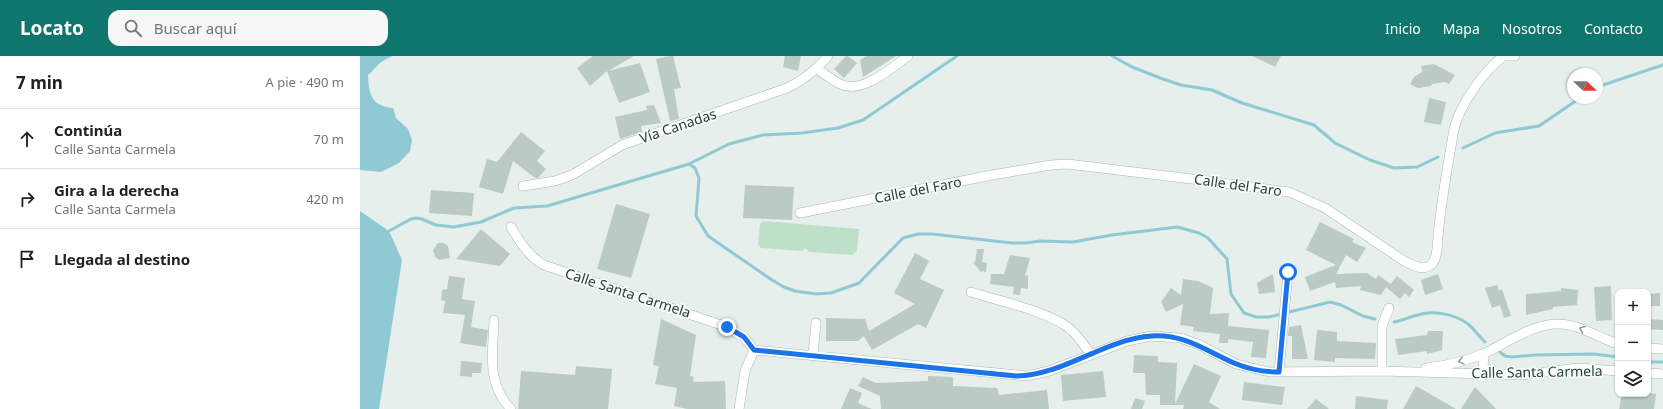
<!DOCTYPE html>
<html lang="es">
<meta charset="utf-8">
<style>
body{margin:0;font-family:"Noto Sans",sans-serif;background:#f6f6f6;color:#202124}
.controls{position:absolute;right:12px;bottom:12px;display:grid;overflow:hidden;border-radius:8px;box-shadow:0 1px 3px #0004}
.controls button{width:36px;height:36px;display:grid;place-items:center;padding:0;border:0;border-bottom:1px solid #e0e0e0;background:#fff;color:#202124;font:20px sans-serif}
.compass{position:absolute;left:1207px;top:12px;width:36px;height:36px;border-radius:50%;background:#fff;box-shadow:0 1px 3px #0004;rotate:112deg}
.stop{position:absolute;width:12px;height:12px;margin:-9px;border:3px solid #1a73e8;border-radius:50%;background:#fff}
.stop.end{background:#1a73e8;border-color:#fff;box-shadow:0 1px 4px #0008}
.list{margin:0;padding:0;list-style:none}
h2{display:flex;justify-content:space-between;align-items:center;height:52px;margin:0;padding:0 16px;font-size:17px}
h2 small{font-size:13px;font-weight:400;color:#757577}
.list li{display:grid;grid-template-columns:26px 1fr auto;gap:12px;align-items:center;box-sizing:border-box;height:60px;padding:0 16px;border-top:1px solid #e0e0e0}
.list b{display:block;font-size:15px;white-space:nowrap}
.list p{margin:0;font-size:13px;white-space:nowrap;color:#757577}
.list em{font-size:13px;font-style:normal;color:#757577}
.icon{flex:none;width:22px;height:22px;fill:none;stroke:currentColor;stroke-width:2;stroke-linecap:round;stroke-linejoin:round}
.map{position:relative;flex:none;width:1303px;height:353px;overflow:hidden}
header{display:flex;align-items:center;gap:24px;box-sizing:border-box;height:56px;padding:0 20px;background:#0f766e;color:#fff}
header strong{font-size:19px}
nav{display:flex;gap:22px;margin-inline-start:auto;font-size:14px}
.search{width:280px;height:36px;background:#f6f6f6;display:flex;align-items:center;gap:10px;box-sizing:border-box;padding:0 14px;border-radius:12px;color:#757577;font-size:15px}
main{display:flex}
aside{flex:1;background:#fff}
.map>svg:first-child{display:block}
.green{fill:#bfe0c8}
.water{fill:#8ec9d4}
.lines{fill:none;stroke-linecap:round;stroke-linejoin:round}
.stream{stroke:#8ec9d4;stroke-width:3}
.building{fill:#bbcac4}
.minor-casing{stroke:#a8b8b2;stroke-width:10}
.minor{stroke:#fff;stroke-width:9}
.oneway{stroke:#92a09c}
.route{stroke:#1a73e8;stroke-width:5}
.labels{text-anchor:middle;stroke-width:3.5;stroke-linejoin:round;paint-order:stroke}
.street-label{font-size:14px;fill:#24423a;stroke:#f7fbf9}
</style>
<header>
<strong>Locato</strong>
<div class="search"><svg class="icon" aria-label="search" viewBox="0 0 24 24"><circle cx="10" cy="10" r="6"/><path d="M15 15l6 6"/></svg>Buscar aquí</div>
<nav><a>Inicio</a><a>Mapa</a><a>Nosotros</a><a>Contacto</a></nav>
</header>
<main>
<aside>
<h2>7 min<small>A pie · 490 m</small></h2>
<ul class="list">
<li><svg class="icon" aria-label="ahead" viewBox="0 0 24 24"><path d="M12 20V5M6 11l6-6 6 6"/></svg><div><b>Continúa</b><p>Calle Santa Carmela</p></div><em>70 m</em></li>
<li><svg class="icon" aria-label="right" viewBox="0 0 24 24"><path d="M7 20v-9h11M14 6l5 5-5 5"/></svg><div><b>Gira a la derecha</b><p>Calle Santa Carmela</p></div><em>420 m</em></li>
<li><svg class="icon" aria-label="arrive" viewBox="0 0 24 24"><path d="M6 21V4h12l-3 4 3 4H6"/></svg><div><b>Llegada al destino</b></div></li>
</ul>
</aside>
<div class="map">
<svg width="1303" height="353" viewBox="0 0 1303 353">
<rect width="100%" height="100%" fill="#e6efeb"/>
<path class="green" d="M403,165L499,173L497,195L492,199L449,196L446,192L442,195L401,192L398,188L400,168Z"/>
<path class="water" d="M0,0H32L21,6L8,19C9,38 11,50 33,52L36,62L48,73L52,84L50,95L39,107L21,116L0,114Z
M0,155L29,175L42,204L19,353H0Z"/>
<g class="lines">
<path class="stream" d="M752,0L772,11L803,23L821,29L852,34L882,47L954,69L975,87L1010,104L1034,112L1057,111L1078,101
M1237,31L1303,9
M1103,92L1135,77L1179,70L1220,42
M329,108L335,112L339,122L336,160L348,180L412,224L424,231L435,235L456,238L471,237L499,227L543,182L558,178H572L652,187H666L680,185L713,186L752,179L817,171L839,177L848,182L867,203L871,238L884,257L896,261H909L970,246L981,249L1003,260L1015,263
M29,175L51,163L56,162L62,163L76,169L94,171L121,166L154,152L187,150L329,108L369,88L403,79L442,77L478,72L503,64L597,0
M1034,266C1042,265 1049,261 1058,259C1073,254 1095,258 1108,268C1114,273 1119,280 1125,286
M1140,296L1145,300L1152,301L1175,299L1234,298L1258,301
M1288,306H1303"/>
</g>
<path class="building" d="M233,0H274L248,15L280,7L290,36L259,47L247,15L230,30L217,12Z
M310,0H313L321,32L314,33L319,63L310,65L296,3Z
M425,0H441L438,15L423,11Z
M486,0H488L497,7L484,22L474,13Z
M507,0H536L503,21L500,4Z
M892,0H921L915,11Z
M1074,8L1095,19L1089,28L1085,26L1072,28L1071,30L1058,32L1050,28L1054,21L1062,16L1061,10Z
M1069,42L1086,46L1081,69L1064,66Z
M294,49L301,67L281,70L282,76L260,83L255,61L287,54L286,50Z
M161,76L185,95L177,105L186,113L178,122H175L153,105L143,138L119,131L127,103L137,106Z
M385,129L434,131L432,164L383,162Z
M71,134L114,137L112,160L69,157Z
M256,148L290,158L271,222L237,213Z
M960,166L994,183L992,186L1006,192L997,206L986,199L976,218L1007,217L1016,223L1018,219L1031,228L1037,220L1054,234L1049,241L1045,237L1040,243L1026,231L1021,239L1000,234L1001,230L976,232L975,226L950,235L945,221L976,209L946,194Z
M121,173L150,198L140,210L96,203Z
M78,187H84L88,190L90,202L80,204L75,201L73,194Z
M617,193H624L622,206L627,207L626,216L622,215L621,216L613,206H615Z
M555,197L569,205L560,223L584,234L566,272L558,268L512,294L504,280L498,285H466V262L505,263L509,275L555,248L534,237Z
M650,199L670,202L665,220L668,219V233L661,232L660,239L653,238L654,231L630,228L631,218H644Z
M913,218L915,236L899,238L897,227Z
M1078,218L1083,233L1065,239L1061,224Z
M89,220L105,222L102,243L115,245L111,271L128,274L126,291L100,287L105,259L83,257L85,245L81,244L82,234L87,233Z
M823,223L838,225L853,232L850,258L869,257L868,270L909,274L906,302L891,301L893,286L868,283V287H859L860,278L833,275L834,271L820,269L823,248L806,256L801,246L811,232L821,239Z
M1137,229L1139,235L1142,233L1151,260L1144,262L1140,249L1132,252L1125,232Z
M1251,230L1252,264L1236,265L1234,231Z
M1201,232L1218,234L1217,249L1193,251V253L1166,259V238L1201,235Z
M1300,237V250H1288V238Z
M301,263L336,279L330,320L334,321L333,326L365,325L366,353H327L314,350L317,332L295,328L299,310L293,309Z
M1288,263L1303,264V274L1288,273Z
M941,269L948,303H932V280H928L929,271Z
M957,274L977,276V285L1016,287L1015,303L975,302V306L954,304Z
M1068,275H1083L1082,294L1067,298V295L1038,299L1035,283L1067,279Z
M774,299L798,300V306L817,307L815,348L834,308L861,320L849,346L860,353H823L824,349H800V339H786L785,317H773Z
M101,305L122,307L121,317H112V321L100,320Z
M216,310L252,313L248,353H158L161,315L215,319Z
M743,315L746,341L703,345L701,319Z
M568,320L593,321V330L637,332L639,339L687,334L689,353H521L520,340L498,330L503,321L516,327L568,325Z
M884,326L925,331L922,349L882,344Z
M1056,330L1096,353H1043Z
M1115,331L1136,353H1101Z
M490,332L502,337L498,347L512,353H481Z
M1288,337L1296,338L1294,353H1259L1262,338H1288Z
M996,340L1028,344L1027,353H995Z
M775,342L785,345L782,353H771Z
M956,343L969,353H947Z"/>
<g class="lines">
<g class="minor-casing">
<path id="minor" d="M1144,0H1155
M457,13C465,18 472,24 480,28C502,39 531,12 548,0
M163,130L195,125L212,119L262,89L427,32C444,24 456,14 468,0
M440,157L632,119L691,109L708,108L840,124L929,136L965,152L1044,205C1052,209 1064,216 1072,208C1078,201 1077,190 1078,181C1081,145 1088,109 1094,73C1100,49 1124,14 1144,0
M151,171C159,185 169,201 184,209L367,271L384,281L394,294L667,320L689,315L767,285L791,280L820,282L838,288L876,308L909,316L1022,315L1162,319L1218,312L1258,315
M611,236C639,245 687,255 709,272C718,279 724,289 731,299
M134,264C133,296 126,328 151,353
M1288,292L1303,293
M1125,297L1123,308L1128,318
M453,299L456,267
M1066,312C1087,310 1106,305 1125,297C1146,287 1175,267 1198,268C1220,268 1238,282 1258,288
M1022,315V270L1029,252
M919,316L928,216
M1288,317L1303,318
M379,353L385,315L394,294"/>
</g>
<use href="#minor" class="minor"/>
</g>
<defs><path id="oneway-chevron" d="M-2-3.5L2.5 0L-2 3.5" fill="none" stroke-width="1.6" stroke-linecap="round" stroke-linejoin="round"/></defs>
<g class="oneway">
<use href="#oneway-chevron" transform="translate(1222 273) rotate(-158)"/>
<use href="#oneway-chevron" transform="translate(1101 305) rotate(165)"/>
</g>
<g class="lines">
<path class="route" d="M367,271L384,281L394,294L656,320C705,319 744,283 792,280C825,278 846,295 874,307C888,313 904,316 919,316L928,216"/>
</g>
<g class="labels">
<g class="street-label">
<text transform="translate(318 70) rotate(-19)" y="5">Vía Canadas</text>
<text transform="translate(878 129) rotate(8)" y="5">Calle del Faro</text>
<text transform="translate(558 134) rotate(-11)" y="5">Calle del Faro</text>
<text transform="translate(268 237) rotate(18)" y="5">Calle Santa Carmela</text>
<text transform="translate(1177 316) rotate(-1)" y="5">Calle Santa Carmela</text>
</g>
</g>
</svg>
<div class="controls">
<button>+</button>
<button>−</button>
<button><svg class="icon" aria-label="layers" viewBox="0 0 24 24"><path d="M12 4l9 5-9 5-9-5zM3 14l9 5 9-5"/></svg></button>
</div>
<svg class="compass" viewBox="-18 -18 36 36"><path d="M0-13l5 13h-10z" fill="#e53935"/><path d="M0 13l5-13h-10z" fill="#757577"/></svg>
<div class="stop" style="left:928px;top:216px"></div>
<div class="stop end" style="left:367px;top:271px"></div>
</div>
</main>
